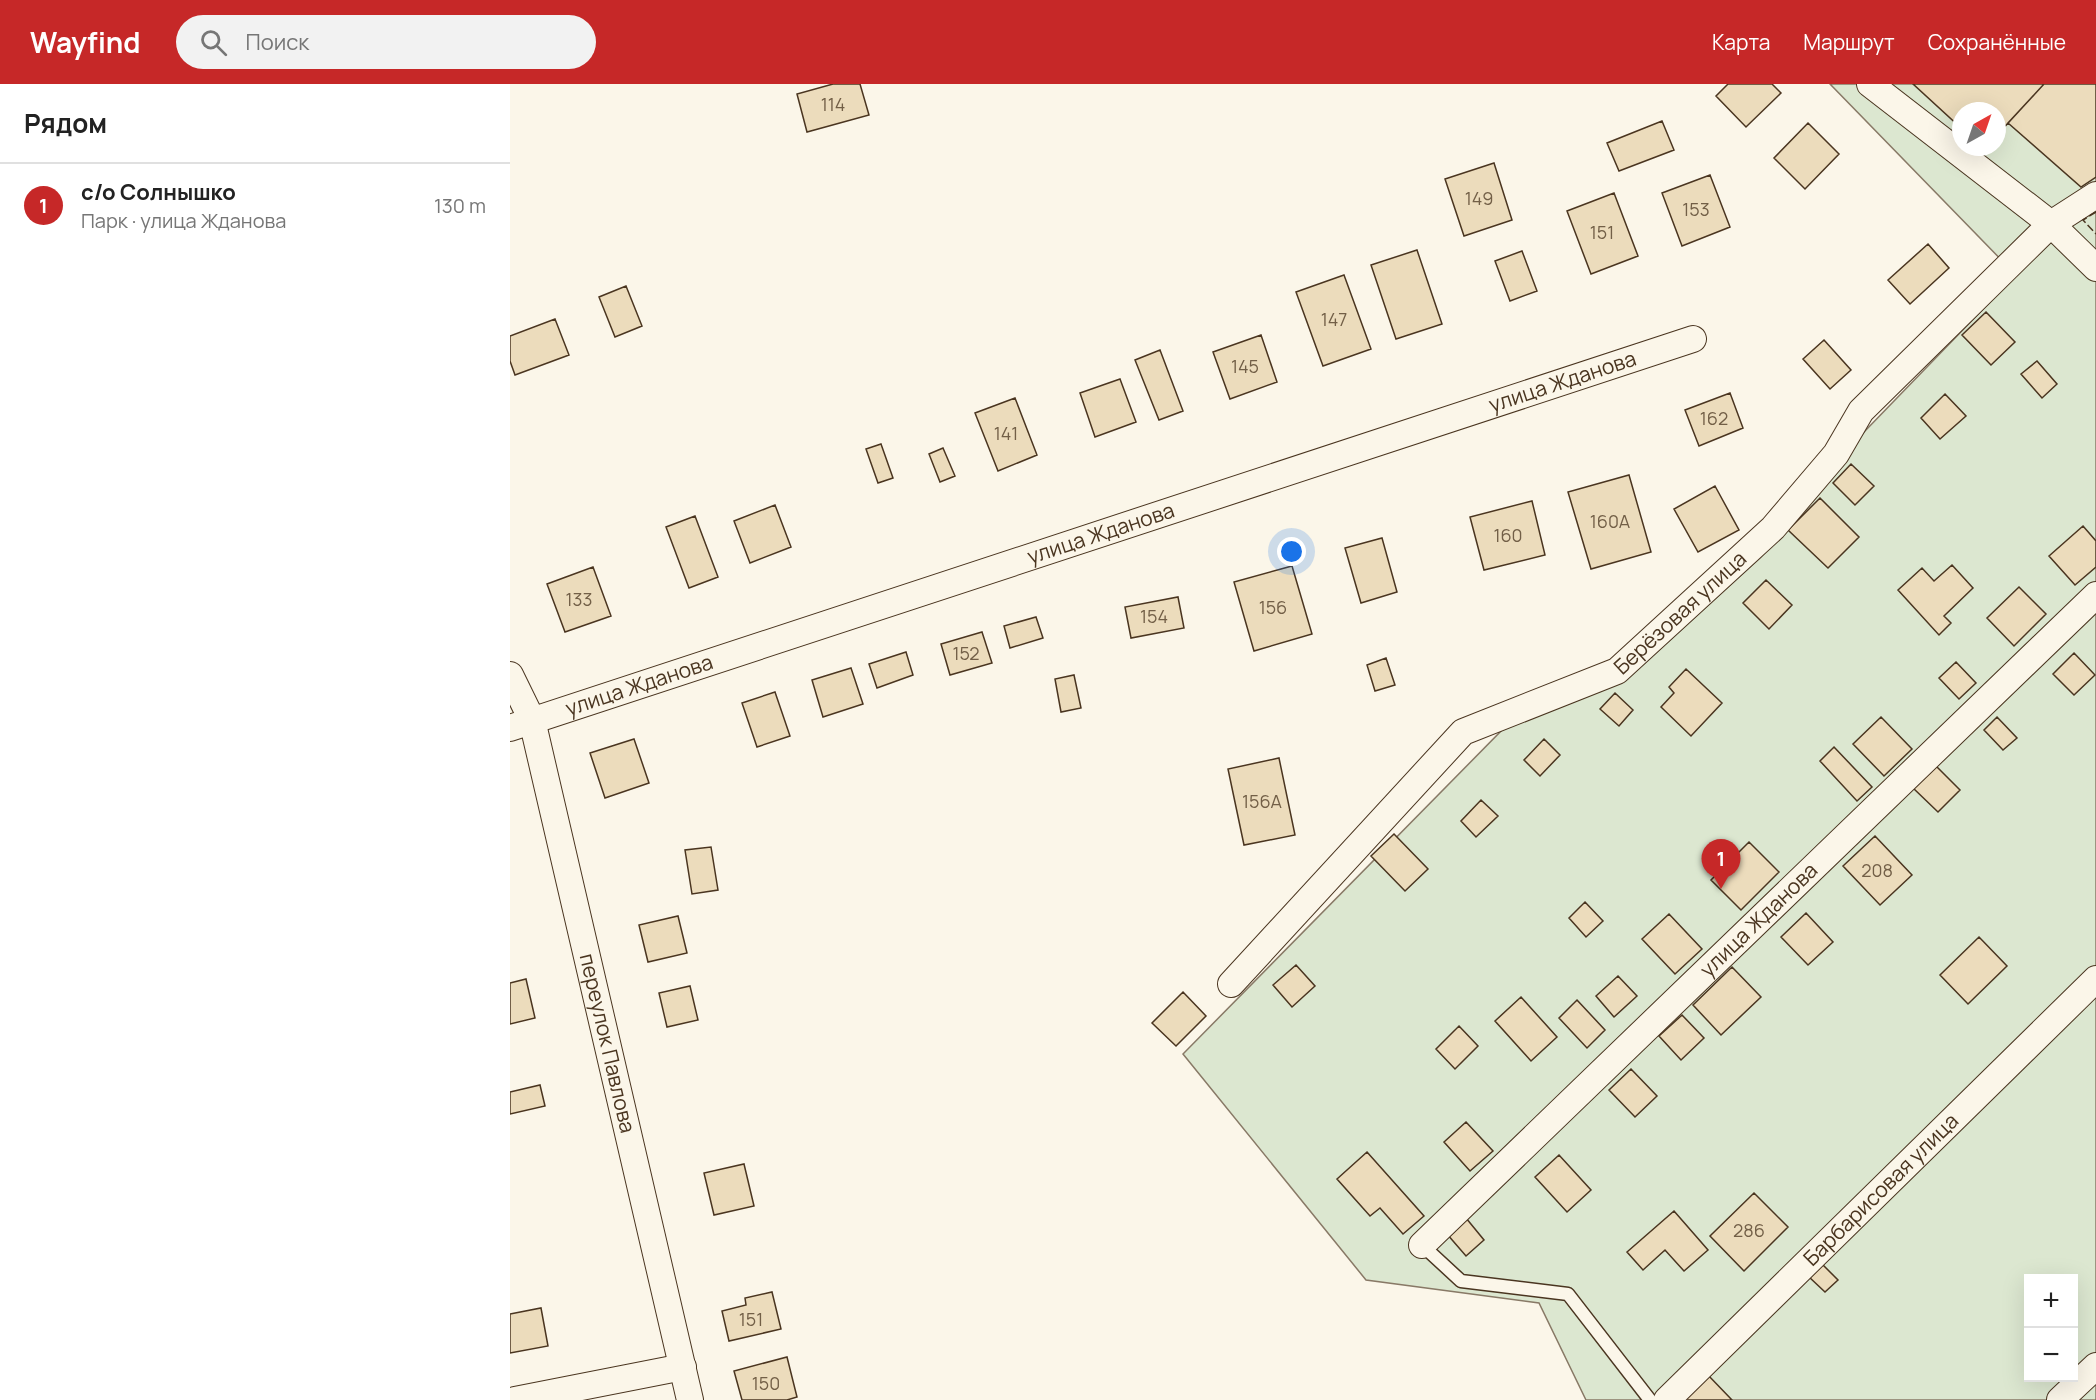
<!DOCTYPE html>
<html lang="ru">
<meta charset="utf-8">
<style>
body{margin:0;font-family:Manrope,sans-serif;background:#f2f2f2;color:#222}
.controls{position:absolute;right:18px;bottom:18px;display:grid;overflow:hidden;border-radius:0px;box-shadow:0 6px 24px #0002}
.controls button{width:54px;height:54px;display:grid;place-items:center;padding:0;border:0;border-bottom:2px solid #e0e0e0;background:#fff;color:#222;font:30px sans-serif}
.compass{position:absolute;left:1442px;top:18px;width:54px;height:54px;border-radius:50%;background:#fff;box-shadow:0 6px 24px #0002;rotate:40deg}
.you{position:absolute;left:782px;top:468px;width:21px;height:21px;margin:-15px;border:4px solid #fff;border-radius:50%;background:#1a73e8;box-shadow:0 0 0 9px #1a73e833}
.badge{display:grid;place-items:center;width:39px;height:39px;border-radius:50%;background:#c62828;color:#fff;font-size:20px;font-weight:700}
.pin{position:absolute;translate:-50% -50px;filter:drop-shadow(0 2px 3px #0008)}
.pin::after{content:'';position:absolute;top:32px;width:21px;height:18px;background:inherit;clip-path:polygon(0 0,100% 0,50% 100%)}
.list{margin:0;padding:0;list-style:none}
h2{display:flex;justify-content:space-between;align-items:center;height:78px;margin:0;padding:0 24px;font-size:26px}
h2 small{font-size:20px;font-weight:400;color:#767676}
.list li{display:grid;grid-template-columns:39px 1fr auto;gap:18px;align-items:center;box-sizing:border-box;height:84px;padding:0 24px;border-top:2px solid #e0e0e0}
.list b{display:block;font-size:22px;white-space:nowrap}
.list p{margin:0;font-size:20px;white-space:nowrap;color:#767676}
.list em{font-size:20px;font-style:normal;color:#767676}
.icon{flex:none;width:33px;height:33px;fill:none;stroke:currentColor;stroke-width:2;stroke-linecap:round;stroke-linejoin:round}
.map{position:relative;flex:none;width:1586px;height:1316px;overflow:hidden}
header{display:flex;align-items:center;gap:36px;box-sizing:border-box;height:84px;padding:0 30px;background:#c62828;color:#fff}
header strong{font-size:28px}
nav{display:flex;gap:33px;margin-inline-start:auto;font-size:21px}
.search{width:420px;height:54px;background:#f2f2f2;display:flex;align-items:center;gap:15px;box-sizing:border-box;padding:0 21px;border-radius:33px;color:#767676;font-size:22px}
main{display:flex}
aside{flex:1;background:#fff}
.map>svg:first-child{display:block}
.green{fill:#dce7d0;stroke:#887966;stroke-width:1.5;fill-rule:evenodd}
.building{fill:#ecdcbc;stroke:#4a3520;stroke-width:1.5}
.lines{fill:none;stroke-linecap:round;stroke-linejoin:round}
.lane-casing{stroke:#4a3520;stroke-width:15}
.street-casing{stroke:#4a3520;stroke-width:28}
.lane{stroke:#fbf6e9;stroke-width:12}
.street{stroke:#fbf6e9;stroke-width:26}
.fence{stroke:#4a3520;stroke-width:1.5;stroke-dasharray:8 3;stroke-linecap:butt}
.labels{text-anchor:middle;stroke-width:4.5;stroke-linejoin:round;paint-order:stroke}
.number-label{font-size:18px;fill:#725f47}
.street-label{font-size:21px;fill:#4a3520;stroke:#fbf6e9}
</style>
<header>
<strong>Wayfind</strong>
<div class="search"><svg class="icon" aria-label="search" viewBox="0 0 24 24"><circle cx="10" cy="10" r="6"/><path d="M15 15l6 6"/></svg>Поиск</div>
<nav><a>Карта</a><a>Маршрут</a><a>Сохранённые</a></nav>
</header>
<main>
<aside>
<h2>Рядом<small></small></h2>
<ul class="list">
<li><span class="badge">1</span><div><b>с/о Солнышко</b><p>Парк · улица Жданова</p></div><em>130 m</em></li>
</ul>
</aside>
<div class="map">
<svg width="1586" height="1316" viewBox="0 0 1586 1316">
<rect width="100%" height="100%" fill="#fbf6e9"/>
<path class="green" d="M1320,0H1586V1316H1076L1029,1219L856,1196L673,970L998,640L1118,594L1251,473L1355,347L1506,191ZM1451,27H1487V63H1451ZM1518,1194H1564V1294H1518Z"/>
<path class="building" d="M323,0H350L359,31L297,48L287,10Z
M1218,0H1262L1271,9L1236,43L1206,12Z
M1403,0H1534L1487,51V27H1451V44Z
M1534,0H1586V93L1571,103L1498,39Z
M1152,37L1164,66L1109,87L1097,59Z
M1298,39L1329,70L1295,105L1264,74Z
M984,79L1002,136L954,152L935,95Z
M1200,91L1220,143L1172,162L1152,109Z
M1104,109L1128,172L1081,190L1057,127Z
M1418,160L1439,184L1400,220L1378,196Z
M907,166L932,240L886,255L861,181Z
M1012,167L1027,207L1000,217L985,177Z
M834,191L861,265L813,282L786,208Z
M116,202L132,242L105,253L89,213Z
M1476,228L1505,258L1481,281L1452,251Z
M45,235L59,271L5,291L0,277V252Z
M751,251L767,298L720,315L703,268Z
M1314,256L1341,286L1320,305L1293,275Z
M650,266L673,327L649,336L625,276Z
M1527,277L1547,300L1532,314L1511,290Z
M610,295L626,338L585,353L570,309Z
M1220,309L1233,344L1189,362L1175,326Z
M1435,310L1456,332L1430,355L1411,334Z
M505,314L527,371L488,387L465,329Z
M371,360L383,394L368,399L356,365Z
M433,364L445,392L430,398L419,370Z
M1341,380L1364,402L1345,421L1323,399Z
M1119,391L1141,468L1081,485L1058,408Z
M1205,402L1229,446L1188,468L1164,425Z
M1310,414L1349,453L1318,484L1278,446Z
M1022,417L1035,471L974,486L960,433Z
M265,421L281,463L240,479L224,437Z
M185,432L208,493L179,504L156,443Z
M1573,442L1586,457V483L1565,501L1539,472Z
M872,454L887,508L851,519L835,464Z
M1442,481L1463,504L1434,532L1441,539L1429,551L1388,506L1412,484L1424,497Z
M782,482L802,550L744,567L724,498Z
M83,483L101,532L55,548L37,500Z
M1256,496L1282,521L1259,545L1233,519Z
M1509,503L1536,530L1504,562L1477,534Z
M668,513L674,544L621,554L615,523Z
M526,533L533,554L500,564L494,542Z
M472,548L482,579L440,591L431,560Z
M396,568L403,591L367,604L359,580Z
M1564,569L1585,591L1564,611L1543,590Z
M876,574L885,601L865,607L857,581Z
M1446,578L1466,599L1449,615L1429,594Z
M341,584L353,620L313,633L302,596Z
M1176,585L1212,619L1181,652L1151,623L1164,609L1159,603Z
M564,591L571,624L551,628L545,595Z
M265,608L280,652L247,663L232,619Z
M1105,609L1123,626L1109,642L1090,625Z
M1371,633L1402,665L1374,692L1343,660Z
M1487,633L1507,654L1493,666L1474,646Z
M124,655L139,699L95,714L80,669Z
M1034,655L1050,671L1030,692L1014,676Z
M1324,663L1362,703L1347,717L1310,677Z
M769,674L785,751L734,761L718,685Z
M1425,681L1450,706L1428,728L1402,703Z
M971,716L988,732L966,753L951,737Z
M884,750L918,785L895,807L861,772Z
M1365,752L1402,791L1370,821L1333,782Z
M1239,758L1269,788L1231,826L1201,796Z
M201,763L208,806L182,810L175,766Z
M1075,818L1093,837L1076,853L1059,834Z
M1296,829L1323,858L1298,881L1271,853Z
M1159,830L1192,865L1165,890L1132,855Z
M168,832L177,869L138,878L129,841Z
M1469,853L1497,882L1458,920L1430,891Z
M786,881L805,902L782,923L763,901Z
M1222,883L1251,913L1211,951L1183,921Z
M1108,892L1127,912L1104,933L1086,912Z
M16,895L25,934L0,940V899Z
M180,902L188,936L157,943L149,909Z
M673,908L696,932L666,962L642,939Z
M1011,913L1047,953L1021,977L985,937Z
M1067,916L1095,946L1077,964L1049,934Z
M1172,931L1194,954L1171,976L1149,952Z
M949,942L968,962L945,985L926,965Z
M1121,985L1147,1012L1125,1033L1099,1006Z
M30,1001L35,1022L0,1030V1008Z
M956,1038L983,1067L960,1087L934,1058Z
M857,1068L914,1132L893,1150L870,1124L860,1132L827,1095Z
M1049,1071L1081,1106L1057,1128L1025,1093Z
M234,1080L244,1122L204,1131L194,1089Z
M1244,1109L1278,1143L1234,1187L1200,1152Z
M1164,1127L1198,1166L1174,1187L1155,1166L1133,1186L1117,1168Z
M956,1134L974,1156L956,1172L937,1150Z
M1311,1179L1328,1196L1315,1208L1298,1192Z
M262,1208L271,1245L219,1257L212,1227L236,1221L235,1214Z
M31,1224L38,1262L0,1269V1230Z
M277,1273L287,1313L277,1316H232L224,1287Z
M1197,1290L1222,1316H1170Z"/>
<g class="lines">
<g class="lane-casing">
<path id="lane" d="M912,1161L951,1197L1058,1210L1140,1316"/>
</g>
<g class="street-casing">
<g id="street">
<path d="M1360,0L1541,140L1586,184"/>
<path id="s1" d="M0,591L22,636L180,1316"/>
<path id="s2" d="M0,644L1183,255"/>
<path id="s3" d="M721,900L953,648L1107,587L1263,444L1326,370L1351,327L1541,140L1586,111"/>
<path id="s4" d="M912,1161L1586,511"/>
<path d="M5,1316L173,1283"/>
<path id="s5" d="M1157,1316L1586,895"/>
<path d="M1550,1316L1586,1282"/>
</g>
</g>
<use href="#lane" class="lane"/>
<use href="#street" class="street"/>
<path class="fence" d="M1586,128L1573,136L1586,150"/>
</g>
<g class="labels">
<g class="number-label">
<text x="323" y="27">114</text>
<text x="969" y="121">149</text>
<text x="1186" y="132">153</text>
<text x="1092" y="155">151</text>
<text x="824" y="242">147</text>
<text x="735" y="289">145</text>
<text x="1204" y="341">162</text>
<text x="496" y="356">141</text>
<text x="1100" y="444">160А</text>
<text x="998" y="458">160</text>
<text x="69" y="522">133</text>
<text x="763" y="530">156</text>
<text x="644" y="539">154</text>
<text x="456" y="576">152</text>
<text x="752" y="724">156А</text>
<text x="1367" y="793">208</text>
<text x="1239" y="1153">286</text>
<text x="241" y="1242">151</text>
<text x="256" y="1306">150</text>
</g>
<g class="street-label">
<text dy="7" stroke="none"><textPath href="#s2" startOffset="1108">улица Жданова</textPath></text>
<text dy="7" stroke="none"><textPath href="#s2" startOffset="622">улица Жданова</textPath></text>
<text dy="7" stroke="none"><textPath href="#s3" startOffset="594">Берёзовая улица</textPath></text>
<text dy="7" stroke="none"><textPath href="#s2" startOffset="136">улица Жданова</textPath></text>
<text dy="7" stroke="none"><textPath href="#s4" startOffset="468">улица Жданова</textPath></text>
<text dy="7" stroke="none"><textPath href="#s1" startOffset="382">переулок Павлова</textPath></text>
<text dy="7" stroke="none"><textPath href="#s5" startOffset="300">Барбарисовая улица</textPath></text>
</g>
</g>
</svg>
<div class="controls">
<button>+</button>
<button>−</button>
</div>
<svg class="compass" viewBox="-18 -18 36 36"><path d="M0-13l5 13h-10z" fill="#e53935"/><path d="M0 13l5-13h-10z" fill="#767676"/></svg>
<div class="you"></div>
<div class="pin badge" style="left:1211px;top:805px">1</div>
</div>
</main>
